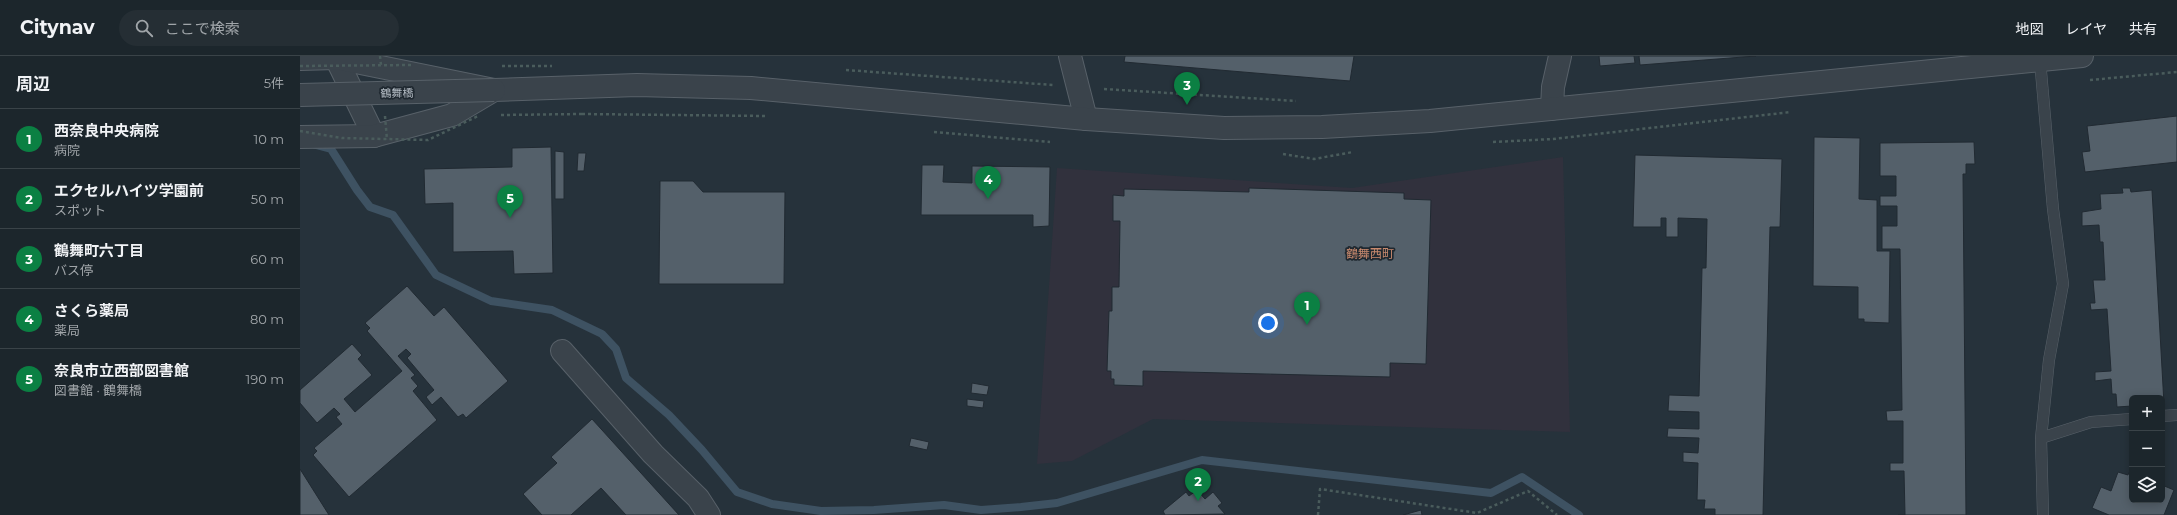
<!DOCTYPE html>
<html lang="ja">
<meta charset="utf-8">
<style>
body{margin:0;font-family:Montserrat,"Noto Sans JP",sans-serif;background:#252e34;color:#f1f3f6}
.controls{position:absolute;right:12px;bottom:12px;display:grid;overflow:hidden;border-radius:6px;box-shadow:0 2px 10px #0003}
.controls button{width:36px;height:36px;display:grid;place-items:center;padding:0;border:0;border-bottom:1px solid #3a4348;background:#1c262c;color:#f1f3f6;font:20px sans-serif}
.you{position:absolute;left:968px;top:267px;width:14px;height:14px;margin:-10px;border:3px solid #fff;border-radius:50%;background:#1a73e8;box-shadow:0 0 0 6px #1a73e833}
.badge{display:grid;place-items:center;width:26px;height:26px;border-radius:50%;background:#0b8043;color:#fff;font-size:13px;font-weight:700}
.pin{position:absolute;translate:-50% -33px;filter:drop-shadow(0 1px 2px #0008)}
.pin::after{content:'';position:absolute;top:21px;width:14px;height:12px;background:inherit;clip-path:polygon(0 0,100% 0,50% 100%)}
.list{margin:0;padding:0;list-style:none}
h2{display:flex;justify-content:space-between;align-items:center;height:52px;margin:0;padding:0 16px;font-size:17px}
h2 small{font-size:13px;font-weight:400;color:#a0a5a9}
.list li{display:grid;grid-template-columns:26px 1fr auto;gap:12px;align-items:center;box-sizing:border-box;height:60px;padding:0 16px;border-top:1px solid #3a4348}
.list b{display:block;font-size:15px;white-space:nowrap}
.list p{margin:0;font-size:13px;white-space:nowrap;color:#a0a5a9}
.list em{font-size:13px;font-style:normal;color:#a0a5a9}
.icon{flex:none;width:22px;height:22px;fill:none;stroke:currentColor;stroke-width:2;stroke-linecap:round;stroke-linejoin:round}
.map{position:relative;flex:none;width:1877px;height:459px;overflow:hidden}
header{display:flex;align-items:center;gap:24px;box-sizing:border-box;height:56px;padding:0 20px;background:#1c262c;border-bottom:1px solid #3a4348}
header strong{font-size:19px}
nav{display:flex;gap:22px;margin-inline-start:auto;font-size:14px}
.search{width:280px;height:36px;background:#252e34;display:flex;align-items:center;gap:10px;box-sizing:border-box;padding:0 14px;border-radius:22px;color:#a0a5a9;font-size:15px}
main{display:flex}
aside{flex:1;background:#1c262c}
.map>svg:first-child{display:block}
.medical{fill:#31313d}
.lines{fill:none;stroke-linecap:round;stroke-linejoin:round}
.stream{stroke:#3e5262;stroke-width:8}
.building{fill:#54606a;stroke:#212a32}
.service-casing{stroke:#586169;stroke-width:12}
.minor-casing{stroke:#586169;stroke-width:24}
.tertiary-casing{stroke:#586169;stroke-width:24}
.path{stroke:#4a5c5c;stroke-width:2.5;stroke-dasharray:3 3;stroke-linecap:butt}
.service{stroke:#3a434b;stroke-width:11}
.minor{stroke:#3a434b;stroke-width:22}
.tertiary{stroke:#3a434b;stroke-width:22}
.tertiary-bridge-casing{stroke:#586169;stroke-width:24;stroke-linecap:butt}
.path-bridge{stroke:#4a5c5c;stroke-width:2.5;stroke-dasharray:3 3;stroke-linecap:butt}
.tertiary-bridge{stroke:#3a434b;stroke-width:22}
.labels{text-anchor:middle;stroke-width:3.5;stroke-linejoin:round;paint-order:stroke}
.street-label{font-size:11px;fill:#b6bec6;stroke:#1f2830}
.neighbourhood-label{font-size:12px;fill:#c98a6e;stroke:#1f2830}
</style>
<header>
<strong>Citynav</strong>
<div class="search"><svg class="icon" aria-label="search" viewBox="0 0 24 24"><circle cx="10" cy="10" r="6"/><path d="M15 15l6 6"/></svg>ここで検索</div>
<nav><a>地図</a><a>レイヤ</a><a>共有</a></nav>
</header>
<main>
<aside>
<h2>周辺<small>5件</small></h2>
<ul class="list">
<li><span class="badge">1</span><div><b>西奈良中央病院</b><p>病院</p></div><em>10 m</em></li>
<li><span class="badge">2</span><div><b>エクセルハイツ学園前</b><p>スポット</p></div><em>50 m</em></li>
<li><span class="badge">3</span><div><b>鶴舞町六丁目</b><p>バス停</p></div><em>60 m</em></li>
<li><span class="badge">4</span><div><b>さくら薬局</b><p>薬局</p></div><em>80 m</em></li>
<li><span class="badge">5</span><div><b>奈良市立西部図書館</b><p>図書館 · 鶴舞橋</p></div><em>190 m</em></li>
</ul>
</aside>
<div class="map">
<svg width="1877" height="459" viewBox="0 0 1877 459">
<rect width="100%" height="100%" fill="#26323b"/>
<path class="medical" d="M1263,101L1270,376L853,363L772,405L737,408L757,112L1052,132Z"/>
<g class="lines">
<path class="stream" d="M16,89L31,93L57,134L70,151L93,159L136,219L191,245L252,254L302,278L316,293L326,322L369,359L402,394L437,436L472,448L521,455L574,454L644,449L681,454L721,451L757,447L902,404L1191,437L1222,421L1279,459"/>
</g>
<path class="building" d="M825,0H1054L1050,25L824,6Z
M1299,0H1334L1335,7L1300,10Z
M1339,0H1456L1340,9Z
M1877,60V106L1785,116L1782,96L1790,95L1787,70Z
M1514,81L1560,82L1559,143L1577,144V195H1590L1589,267L1564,266V263H1558V231L1513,230Z
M1674,86L1675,108H1666V118H1663L1666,459H1598H1605L1604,415H1590V407H1603V365H1587L1586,355L1602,354L1600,193H1582V170H1597V150H1580V140H1596V120H1580V87Z
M251,91L253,217L214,218L213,195L153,196V147L125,148L124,113L212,111V92Z
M255,95L264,96V143H255Z
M278,97H286L284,115H277Z
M1335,99L1482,103L1480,171H1470L1463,459H1415V453H1404L1405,444H1397L1398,407L1383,406V396L1398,397L1399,382L1367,381L1368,372L1399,373V356L1368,355L1369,339L1399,340L1402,212H1406L1407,163L1378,162V181H1366V162H1361V171H1333Z
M622,109H644L643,126L672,127V110L750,111L749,170L733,171V159H621Z
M360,125H393L403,136H485L484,228H359Z
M949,132L1104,137V143L1131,144L1126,308L1090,307V321L843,315V330L814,329V323H811V315H807L809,255H812V231H819L820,165H813V139L824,140V133L949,136Z
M1822,132H1830L1831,136L1852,134L1864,348H1862V342H1832V350L1817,351L1816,338H1812L1811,323L1795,325V316L1811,315L1807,253L1791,254L1790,247H1795L1793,224H1805L1803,186H1800L1799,169L1782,170V156L1801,153L1800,138L1823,137Z
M107,230L134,260L144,251L208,325L166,362L163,358L158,361L141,341L132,349L126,341L134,334L107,302L111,298L106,293L98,300L115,319L111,322L118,330L113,335L137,364L49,441L13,399L17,395L14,392L42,368L36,361L40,358L34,352L17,367L0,347V334L52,288L62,299L58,303L72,319L44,343L55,356L102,315L67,275L70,272L65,267Z
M672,327L689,330L687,339L671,337Z
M667,343L684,345L683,352L667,350Z
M292,363L379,459H326L301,432L271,459H242L223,438L257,407L251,401Z
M611,382L629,386L627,394L609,390Z
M0,413L29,459H0Z
M1818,416L1828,419L1829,416L1832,417V444H1862V429L1874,434L1864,459H1809L1792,452L1801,431L1811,435Z
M897,434L905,443L913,436L922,447L918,450L925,458L865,459L863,455L886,436L889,440Z
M1121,454L1122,459H1103Z"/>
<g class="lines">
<g class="service-casing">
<path id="service" d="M1740,4L1753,153L1763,228L1749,304L1741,382L1743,459
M1862,360L1877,359
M1741,382L1791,366L1832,363"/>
</g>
<g class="minor-casing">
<path id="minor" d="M35,0L74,80
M770,0L786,63
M1252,53L1253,31L1260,0
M262,295L353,398L398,442L409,459"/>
</g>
<g class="tertiary-casing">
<path id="tertiary" d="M0,3L36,2L194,34L337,29L451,32L786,63L924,72L1022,71L1130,65L1782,0
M0,81L74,80L152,59L194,34"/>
</g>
<path class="path" d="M546,14L753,29
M1790,24L1877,16
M804,33L996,45
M282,58L466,60
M634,76L750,86
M1193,86L1253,83L1491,56
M983,98L1014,103L1053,96
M1018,459L1020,433L1177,457L1228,435L1257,459"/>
<use href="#service" class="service"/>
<use href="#minor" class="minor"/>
<use href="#tertiary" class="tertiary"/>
<g class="tertiary-bridge-casing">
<path id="tertiary-bridge" d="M0,39L194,34"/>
</g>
<path class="path-bridge" d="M80,0L81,9
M0,10L111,9
M202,10H252
M201,59L282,58
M85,60L87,84
M0,75L42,82L128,84L178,60"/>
<use href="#tertiary-bridge" class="tertiary-bridge"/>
</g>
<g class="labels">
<g class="street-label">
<text transform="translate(97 37) rotate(-1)" y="4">鶴舞橋</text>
</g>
<g class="neighbourhood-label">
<text x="1070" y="202">鶴舞西町</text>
</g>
</g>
</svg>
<div class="controls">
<button>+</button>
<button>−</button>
<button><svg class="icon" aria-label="layers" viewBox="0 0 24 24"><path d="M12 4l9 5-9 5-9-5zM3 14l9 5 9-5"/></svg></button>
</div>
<div class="you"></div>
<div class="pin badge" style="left:1007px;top:269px">1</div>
<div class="pin badge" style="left:898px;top:445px">2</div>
<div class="pin badge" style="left:887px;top:49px">3</div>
<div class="pin badge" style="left:688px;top:143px">4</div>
<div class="pin badge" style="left:210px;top:162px">5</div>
</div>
</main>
